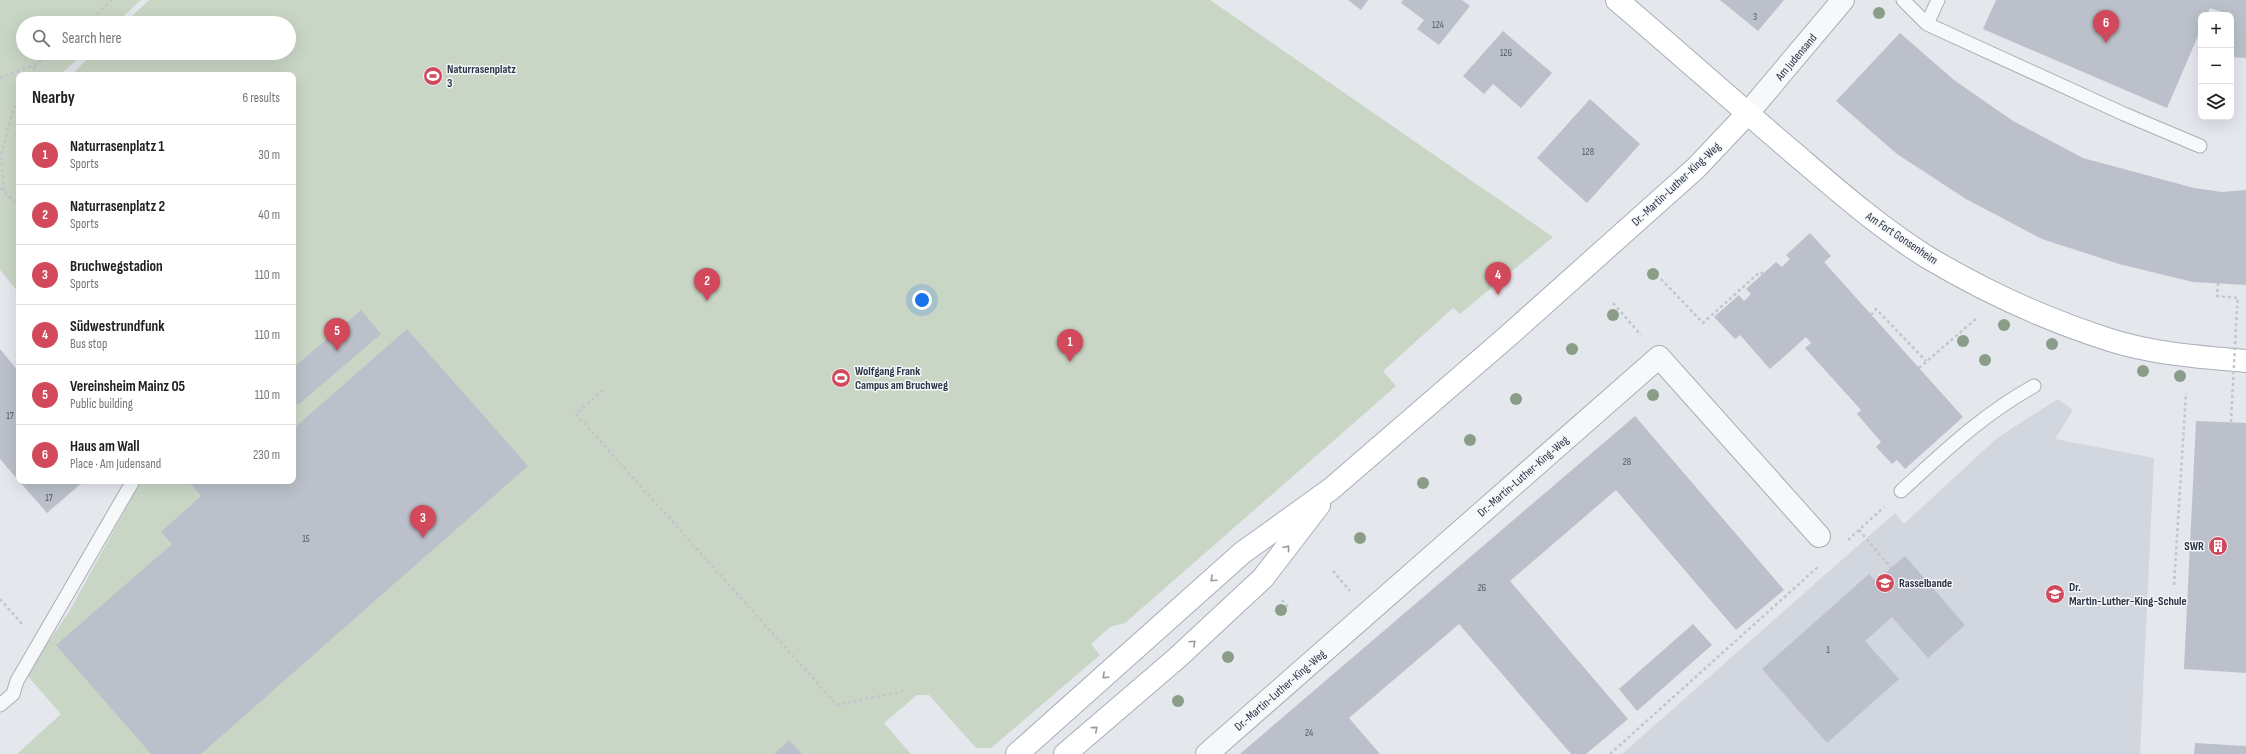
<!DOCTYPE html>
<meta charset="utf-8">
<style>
body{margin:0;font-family:"Sofia Sans Condensed",sans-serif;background:#f2f2f2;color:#202124}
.controls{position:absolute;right:12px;top:12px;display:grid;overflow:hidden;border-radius:8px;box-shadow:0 4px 16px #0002}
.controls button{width:36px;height:36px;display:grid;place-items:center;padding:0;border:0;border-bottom:1px solid #e0e0e0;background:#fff;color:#202124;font:20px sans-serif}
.you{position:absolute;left:922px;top:300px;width:14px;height:14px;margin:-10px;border:3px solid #fff;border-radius:50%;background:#1a73e8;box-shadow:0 0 0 6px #1a73e833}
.badge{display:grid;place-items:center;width:26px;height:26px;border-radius:50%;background:#d1495b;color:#fff;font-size:13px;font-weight:700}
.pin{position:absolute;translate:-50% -33px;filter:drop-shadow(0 1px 2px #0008)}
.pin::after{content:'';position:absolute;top:21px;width:14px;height:12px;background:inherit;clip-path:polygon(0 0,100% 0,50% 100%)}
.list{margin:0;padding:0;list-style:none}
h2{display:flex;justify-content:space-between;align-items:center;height:52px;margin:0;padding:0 16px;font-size:17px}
h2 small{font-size:13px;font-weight:400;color:#757577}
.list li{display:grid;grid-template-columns:26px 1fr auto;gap:12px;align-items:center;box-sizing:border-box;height:60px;padding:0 16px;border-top:1px solid #e0e0e0}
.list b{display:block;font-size:15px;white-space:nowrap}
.list p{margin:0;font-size:13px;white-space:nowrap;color:#757577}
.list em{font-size:13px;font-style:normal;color:#757577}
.icon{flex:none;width:22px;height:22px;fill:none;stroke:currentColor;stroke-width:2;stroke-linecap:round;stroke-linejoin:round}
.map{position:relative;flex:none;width:2246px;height:754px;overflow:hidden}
.search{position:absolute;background:#fff;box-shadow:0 4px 16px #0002;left:16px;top:16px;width:280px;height:44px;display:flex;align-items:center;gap:10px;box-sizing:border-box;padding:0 14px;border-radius:22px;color:#757577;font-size:15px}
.panel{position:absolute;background:#fff;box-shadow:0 4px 16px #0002;left:16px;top:72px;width:280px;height:412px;border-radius:8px}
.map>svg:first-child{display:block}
.built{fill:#d2d6de}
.green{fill:#c9d6c5}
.building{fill:#bbc0ca}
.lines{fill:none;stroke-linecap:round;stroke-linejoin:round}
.lane-casing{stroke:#a9aeb7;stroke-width:15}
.street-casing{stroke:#a9aeb7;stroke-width:24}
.secondary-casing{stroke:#a9aeb7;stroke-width:24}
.path{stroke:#c2c5cb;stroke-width:2.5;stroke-dasharray:3 3;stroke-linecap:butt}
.lane{stroke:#f7f8fa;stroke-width:13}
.street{stroke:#f7f8fa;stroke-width:22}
.secondary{stroke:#fff;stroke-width:22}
.path-bridge{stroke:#c2c5cb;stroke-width:2.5;stroke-dasharray:3 3;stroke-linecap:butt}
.tree{fill:#899d89}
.oneway{stroke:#959aa2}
.labels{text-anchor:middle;stroke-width:3;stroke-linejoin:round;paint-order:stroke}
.number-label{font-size:10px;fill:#4f5766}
.street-label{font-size:12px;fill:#2b3445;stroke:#f4f6f9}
.poi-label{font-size:12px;font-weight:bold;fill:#2b3445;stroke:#f4f6f9;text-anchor:start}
</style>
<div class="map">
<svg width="2246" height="754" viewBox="0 0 2246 754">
<rect width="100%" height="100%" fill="#e4e7ec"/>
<path class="built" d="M2058,399L2073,410L2055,439L2154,458L2140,754H1622L1895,513L1904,524L1997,438Z"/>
<path class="green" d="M0,0H141L116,23H23V53H84L60,75H19V131L16,159L19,164V293L0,270Z
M149,0H1210L1553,237L1460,314L1453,308L1383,371L1396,386L1125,623L1110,627L1091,644L1100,655L991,748H976L929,695H917L884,723L911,754H17L61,714L26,674L69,612L141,481H293V75H71L94,53H289V23H125Z"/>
<path class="building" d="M1348,0H1368L1361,10Z
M1403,0H1462L1470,6L1439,45L1417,29L1424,20L1401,3Z
M1720,0H1784L1758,31Z
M1996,0H2246V58L2231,57V15L2210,8L2207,15H2201V29L2167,108L1983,29Z
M1503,31L1552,73L1521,108L1493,84L1484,94L1463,76Z
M1900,33L1954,80L2013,121L2083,158L2194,188L2222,192L2246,190V285L2193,282L2119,264L2042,239L1966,199L1897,154L1836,101Z
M1590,99L1640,144L1587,203L1537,158Z
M1810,233L1831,256L1824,262L1963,417L1905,469L1897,460L1892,464L1876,447L1881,442L1857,414L1861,410L1805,348L1811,343L1806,337L1770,369L1740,335L1735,339L1714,317L1739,295L1744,301L1751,294L1746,289L1776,262L1782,267L1790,259L1786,255Z
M361,310L381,334L298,405L293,398V368Z
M407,329L528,466L201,754H151L56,645L172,544L161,532L201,496L188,481H293V429Z
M0,349L19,372V481L0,459Z
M1635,416L1784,590L1736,630L1616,490L1510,581L1628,719L1586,754H1571L1459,624L1349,718L1380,754H1240Z
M2196,421L2246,423V673L2184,669Z
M19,481H84L47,513Z
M1905,556L1965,625L1928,658L1892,617L1865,641L1899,679L1827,743L1762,669L1869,574L1876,581Z
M1693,624L1712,645L1637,711L1619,689Z
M789,740L802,754H774Z
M2195,743L2246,746V754H2194Z"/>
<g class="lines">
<g class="lane-casing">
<path id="lane" d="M1903,0L1927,24L2124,114L2200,146
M1927,24L1938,0
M1901,491C1945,451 1982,415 2034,386
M0,705L13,694L17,681L133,481"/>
</g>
<g class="street-casing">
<path id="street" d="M1747,114L1843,0
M1207,754L1659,357L1819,536"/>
</g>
<g class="secondary-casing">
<path id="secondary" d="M1617,0C1677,51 1735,103 1795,154C1837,190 1879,227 1927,257C1984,291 2047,320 2110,340C2154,354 2201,357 2246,361
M1017,754L1242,553L1331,489L1508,336L1696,168L1747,114
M1065,754L1177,658L1263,578L1319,505"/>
</g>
<path class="path" d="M89,23L111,0
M31,75L36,64
M0,78L36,64L52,53
M0,188L19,206
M4,190L1,156L12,114L19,100
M1661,279L1703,323L1760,272L1763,274
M2218,283L2217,296L2238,298L2237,307
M1613,303L1641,335
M1871,315L1876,309L1926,361
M1919,368L1978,317
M603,390L576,414L837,705L904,691
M1859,530L1891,568
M1848,540L1884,507
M1333,571L1350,591
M2174,585L2186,393
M0,599L22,624
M1282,600L1290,609
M1610,754L1819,566"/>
<use href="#lane" class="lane"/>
<use href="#street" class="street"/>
<use href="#secondary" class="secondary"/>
<path class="path-bridge" d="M2231,422L2237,307"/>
</g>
<g class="tree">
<circle cx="1879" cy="13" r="6"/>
<circle cx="1653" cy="274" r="6"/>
<circle cx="1613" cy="315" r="6"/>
<circle cx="2004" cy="325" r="6"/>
<circle cx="1963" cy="341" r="6"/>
<circle cx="2052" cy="344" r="6"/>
<circle cx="1572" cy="349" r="6"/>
<circle cx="1985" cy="360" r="6"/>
<circle cx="2143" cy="371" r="6"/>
<circle cx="2180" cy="376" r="6"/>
<circle cx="1653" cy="395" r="6"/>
<circle cx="1516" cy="399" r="6"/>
<circle cx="1470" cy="440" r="6"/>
<circle cx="1423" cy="483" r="6"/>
<circle cx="1360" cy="538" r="6"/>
<circle cx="1281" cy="610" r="6"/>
<circle cx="1228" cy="657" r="6"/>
<circle cx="1178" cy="701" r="6"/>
</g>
<defs><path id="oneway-chevron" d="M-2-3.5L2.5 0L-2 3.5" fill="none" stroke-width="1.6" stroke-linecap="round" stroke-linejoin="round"/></defs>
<g class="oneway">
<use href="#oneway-chevron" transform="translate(1287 548) rotate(-52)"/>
<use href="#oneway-chevron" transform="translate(1213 579) rotate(138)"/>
<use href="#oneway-chevron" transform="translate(1193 643) rotate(-43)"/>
<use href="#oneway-chevron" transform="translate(1105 676) rotate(138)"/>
<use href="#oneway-chevron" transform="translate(1095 729) rotate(-41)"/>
</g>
<defs>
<g id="stadium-disc" transform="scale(1)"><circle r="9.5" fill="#d1495b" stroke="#f4f6f9"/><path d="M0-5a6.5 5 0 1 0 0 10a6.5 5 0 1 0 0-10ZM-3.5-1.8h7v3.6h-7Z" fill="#fff"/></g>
<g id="building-disc" transform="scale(1)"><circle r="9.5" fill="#d1495b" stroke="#f4f6f9"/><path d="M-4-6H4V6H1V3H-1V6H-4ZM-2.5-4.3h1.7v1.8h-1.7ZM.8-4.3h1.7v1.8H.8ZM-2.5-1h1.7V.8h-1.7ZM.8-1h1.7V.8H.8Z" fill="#fff"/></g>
<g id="school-disc" transform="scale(1)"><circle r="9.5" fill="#d1495b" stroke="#f4f6f9"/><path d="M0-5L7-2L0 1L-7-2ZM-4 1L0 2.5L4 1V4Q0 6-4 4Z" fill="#fff"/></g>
</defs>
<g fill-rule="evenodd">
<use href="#stadium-disc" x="433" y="76"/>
<use href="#stadium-disc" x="841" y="378"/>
<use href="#building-disc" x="2218" y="546"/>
<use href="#school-disc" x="1885" y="583"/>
<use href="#school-disc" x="2055" y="594"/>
</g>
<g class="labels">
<g class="number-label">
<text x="1755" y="20">3</text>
<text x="1438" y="28">124</text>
<text x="1506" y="56">126</text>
<text x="1588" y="155">128</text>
<text x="10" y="419">17</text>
<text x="1627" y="465">28</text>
<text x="49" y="501">17</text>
<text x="306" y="542">15</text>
<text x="1482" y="591">26</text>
<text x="1828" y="653">1</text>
<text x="1309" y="736">24</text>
</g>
<g class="street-label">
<text transform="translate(1796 57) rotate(-50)" y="4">Am Judensand</text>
<text transform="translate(1676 184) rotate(-43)" y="4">Dr.-Martin-Luther-King-Weg</text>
<text transform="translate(1902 238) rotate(34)" y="4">Am Fort Gonsenheim</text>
<text transform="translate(1523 476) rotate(-41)" y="4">Dr.-Martin-Luther-King-Weg</text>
<text transform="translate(1280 690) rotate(-41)" y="4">Dr.-Martin-Luther-King-Weg</text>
</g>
<g class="poi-label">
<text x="447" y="73">Naturrasenplatz<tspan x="447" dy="14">3</tspan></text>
<text x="855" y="375">Wolfgang Frank<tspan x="855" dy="14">Campus am Bruchweg</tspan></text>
<text x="2204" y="550" text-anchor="end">SWR</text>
<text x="1899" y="587">Rasselbande</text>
<text x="2069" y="591">Dr.<tspan x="2069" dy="14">Martin-Luther-King-Schule</tspan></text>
</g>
</g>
</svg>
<div class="controls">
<button>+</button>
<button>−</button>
<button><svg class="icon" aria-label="layers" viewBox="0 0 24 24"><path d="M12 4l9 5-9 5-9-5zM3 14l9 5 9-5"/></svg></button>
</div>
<div class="you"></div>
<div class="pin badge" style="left:1070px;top:362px">1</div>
<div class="pin badge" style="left:707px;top:301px">2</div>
<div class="pin badge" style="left:423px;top:538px">3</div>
<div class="pin badge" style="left:1498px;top:295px">4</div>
<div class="pin badge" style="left:337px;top:351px">5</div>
<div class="pin badge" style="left:2106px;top:43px">6</div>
<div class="search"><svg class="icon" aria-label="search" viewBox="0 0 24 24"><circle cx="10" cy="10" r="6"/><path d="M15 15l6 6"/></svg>Search here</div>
<section class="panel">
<h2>Nearby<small>6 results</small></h2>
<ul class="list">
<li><span class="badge">1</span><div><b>Naturrasenplatz 1</b><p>Sports</p></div><em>30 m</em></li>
<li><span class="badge">2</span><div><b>Naturrasenplatz 2</b><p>Sports</p></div><em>40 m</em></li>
<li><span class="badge">3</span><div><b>Bruchwegstadion</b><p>Sports</p></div><em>110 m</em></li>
<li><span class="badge">4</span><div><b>Südwestrundfunk</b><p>Bus stop</p></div><em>110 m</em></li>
<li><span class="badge">5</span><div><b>Vereinsheim Mainz 05</b><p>Public building</p></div><em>110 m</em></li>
<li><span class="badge">6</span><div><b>Haus am Wall</b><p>Place · Am Judensand</p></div><em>230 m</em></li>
</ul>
</section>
</div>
